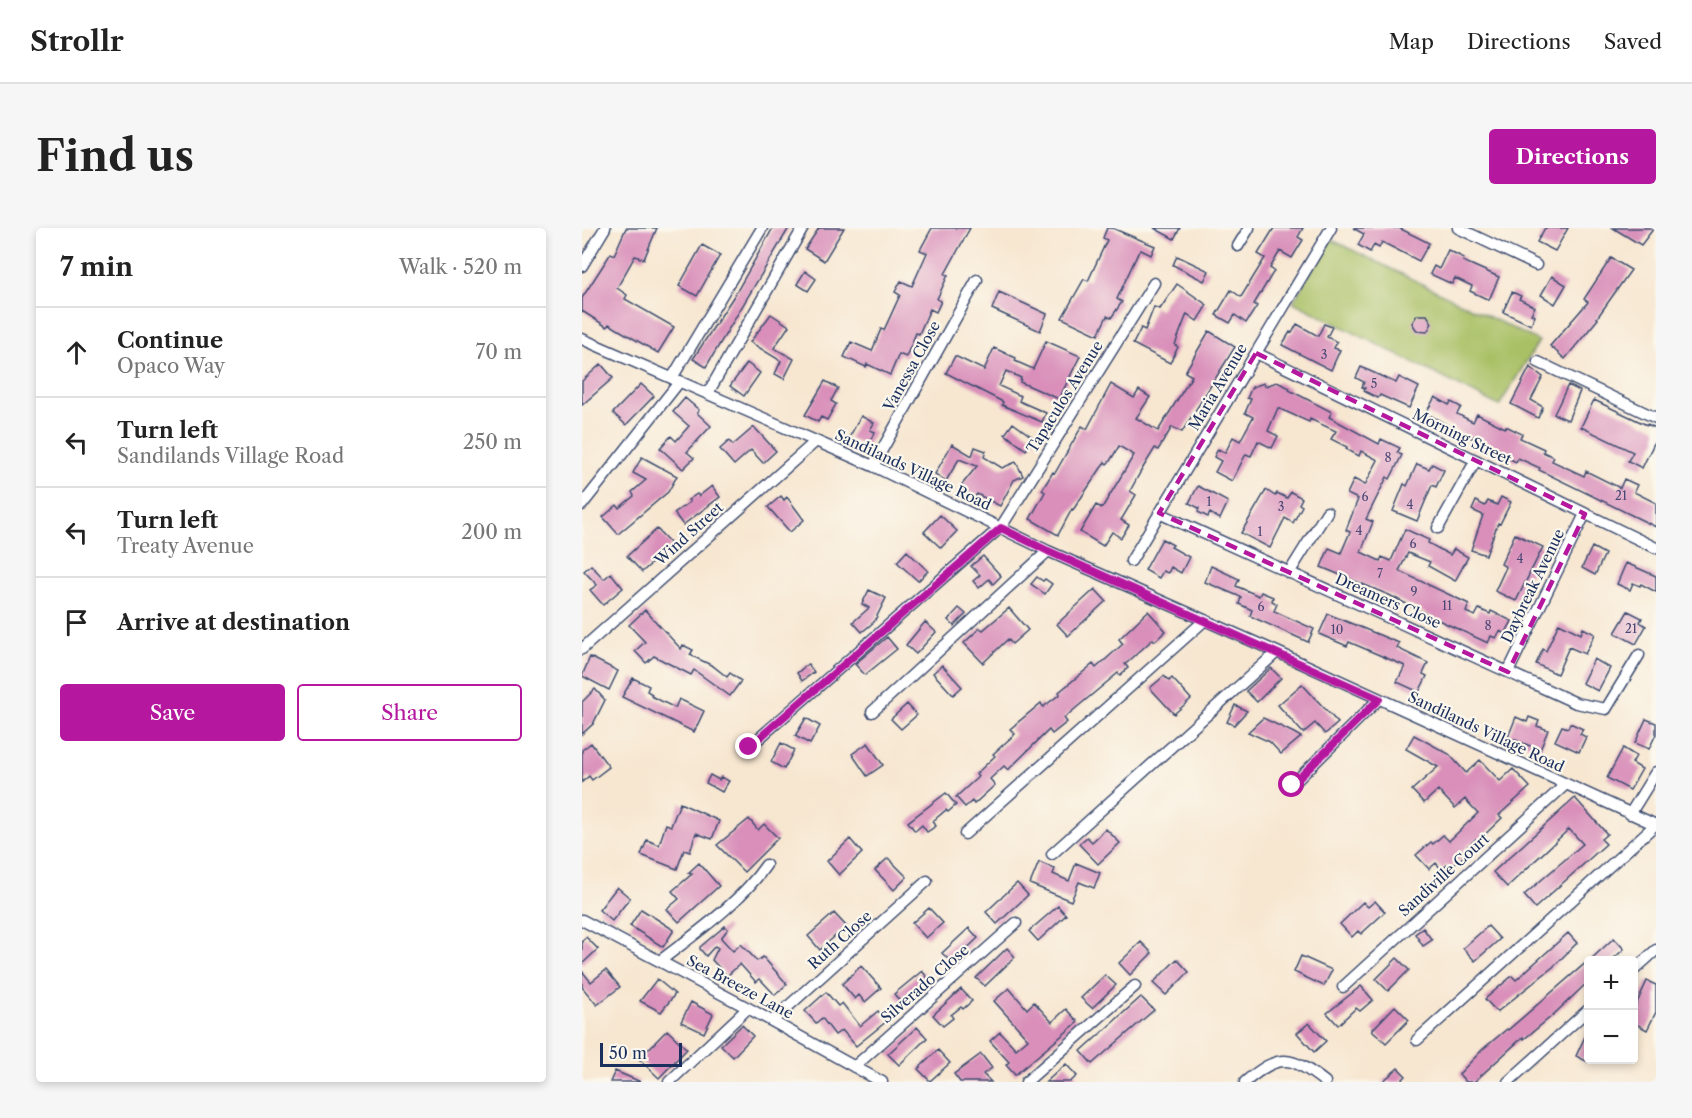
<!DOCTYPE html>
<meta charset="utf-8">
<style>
body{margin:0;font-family:"Libre Caslon Text",serif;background:#f6f6f6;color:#222}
.controls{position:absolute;right:18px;bottom:18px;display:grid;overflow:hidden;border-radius:6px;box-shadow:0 3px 9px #0003}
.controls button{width:54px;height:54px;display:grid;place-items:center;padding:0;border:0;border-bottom:2px solid #e0e0e0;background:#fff;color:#222;font:30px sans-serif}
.scale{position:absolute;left:18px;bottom:15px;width:82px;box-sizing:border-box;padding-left:6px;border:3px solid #1b2f5e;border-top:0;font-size:16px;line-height:21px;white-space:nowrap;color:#1b2f5e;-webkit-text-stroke:4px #fbf7ec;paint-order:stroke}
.stop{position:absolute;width:18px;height:18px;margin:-14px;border:4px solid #b5179e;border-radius:50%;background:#fff}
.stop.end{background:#b5179e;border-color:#fff;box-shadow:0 2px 6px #0008}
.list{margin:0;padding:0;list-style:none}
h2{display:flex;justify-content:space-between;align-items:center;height:78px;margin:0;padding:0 24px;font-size:26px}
h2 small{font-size:20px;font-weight:400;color:#767676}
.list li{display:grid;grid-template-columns:39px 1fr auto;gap:18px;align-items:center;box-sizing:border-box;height:90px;padding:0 24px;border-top:2px solid #e0e0e0}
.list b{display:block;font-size:22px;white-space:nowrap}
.list p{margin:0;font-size:20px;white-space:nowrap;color:#767676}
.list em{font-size:20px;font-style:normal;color:#767676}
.actions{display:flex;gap:12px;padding:18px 24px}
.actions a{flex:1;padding:14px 0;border:2px solid #b5179e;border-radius:6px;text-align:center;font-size:21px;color:#b5179e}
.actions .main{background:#b5179e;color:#fff}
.icon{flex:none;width:33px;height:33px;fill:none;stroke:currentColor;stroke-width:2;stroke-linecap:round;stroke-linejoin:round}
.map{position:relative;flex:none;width:1074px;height:854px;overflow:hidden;border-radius:6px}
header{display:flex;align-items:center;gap:36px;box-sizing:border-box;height:84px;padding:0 30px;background:#fff;border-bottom:2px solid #e0e0e0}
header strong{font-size:28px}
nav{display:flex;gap:33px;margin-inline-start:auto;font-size:21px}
.intro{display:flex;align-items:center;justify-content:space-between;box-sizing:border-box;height:144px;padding:0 36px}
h1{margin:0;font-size:42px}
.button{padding:15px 27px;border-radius:6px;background:#b5179e;color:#fff;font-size:21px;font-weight:700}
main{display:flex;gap:36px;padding:0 36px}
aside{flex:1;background:#fff;border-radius:6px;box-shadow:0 3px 9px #0003}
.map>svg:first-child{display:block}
.green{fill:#a9c065;stroke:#627862;stroke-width:1.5}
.building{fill:#d98fba}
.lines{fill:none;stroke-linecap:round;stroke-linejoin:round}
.street-casing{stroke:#3c4b6f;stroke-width:13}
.street{stroke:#fff;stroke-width:10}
.route{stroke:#b5179e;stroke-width:8}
.marked{fill:none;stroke:#b5179e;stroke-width:4.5;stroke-dasharray:12 8;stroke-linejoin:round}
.labels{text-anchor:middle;stroke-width:4.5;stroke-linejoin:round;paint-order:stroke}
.number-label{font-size:12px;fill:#4a4775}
.street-label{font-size:15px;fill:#1b2f5e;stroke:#fbf7ec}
</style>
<header>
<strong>Strollr</strong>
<nav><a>Map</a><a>Directions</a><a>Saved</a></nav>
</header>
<div class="intro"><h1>Find us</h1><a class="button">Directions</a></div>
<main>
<aside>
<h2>7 min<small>Walk · 520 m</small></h2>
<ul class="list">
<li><svg class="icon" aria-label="ahead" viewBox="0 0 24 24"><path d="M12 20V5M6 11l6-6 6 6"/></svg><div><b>Continue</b><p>Opaco Way</p></div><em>70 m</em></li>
<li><svg class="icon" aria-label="left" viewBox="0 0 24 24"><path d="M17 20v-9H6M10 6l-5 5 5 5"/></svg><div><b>Turn left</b><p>Sandilands Village Road</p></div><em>250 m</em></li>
<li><svg class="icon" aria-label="left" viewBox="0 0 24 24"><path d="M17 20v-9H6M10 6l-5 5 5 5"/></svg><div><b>Turn left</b><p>Treaty Avenue</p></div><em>200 m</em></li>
<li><svg class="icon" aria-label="arrive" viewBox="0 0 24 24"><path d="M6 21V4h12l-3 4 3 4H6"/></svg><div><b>Arrive at destination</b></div></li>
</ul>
<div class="actions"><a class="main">Save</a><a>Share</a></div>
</aside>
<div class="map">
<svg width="1074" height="854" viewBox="0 0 1074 854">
<rect width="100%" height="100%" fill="#fbf7ec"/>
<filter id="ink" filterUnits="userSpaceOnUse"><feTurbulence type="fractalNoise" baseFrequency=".0167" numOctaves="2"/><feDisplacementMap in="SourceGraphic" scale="12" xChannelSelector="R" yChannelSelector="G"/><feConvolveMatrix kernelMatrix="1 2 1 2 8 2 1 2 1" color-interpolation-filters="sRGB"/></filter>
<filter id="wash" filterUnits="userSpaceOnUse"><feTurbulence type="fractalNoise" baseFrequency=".008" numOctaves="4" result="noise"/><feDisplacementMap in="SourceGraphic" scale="24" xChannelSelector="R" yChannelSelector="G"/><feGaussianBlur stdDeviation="1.35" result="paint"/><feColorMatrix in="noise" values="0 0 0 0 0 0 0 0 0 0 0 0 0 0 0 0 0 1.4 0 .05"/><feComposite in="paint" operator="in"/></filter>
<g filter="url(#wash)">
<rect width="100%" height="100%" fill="#f7e7d1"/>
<path class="green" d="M748,11L957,113L917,178L711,74Z"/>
<g id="blocks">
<path class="building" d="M44,0H75L62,31L53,28L35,60L45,67L43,71L92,99L76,125L27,96L25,99L0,83V70L29,25L32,27Z
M191,0H207L124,139L111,131L155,63Z
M237,0H262L242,33L223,21Z
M350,0H388L363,46L366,47L355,71L359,73L354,84L348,81L337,106L334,105L324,129L317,126L308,147L285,136L284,139L262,129L269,114L290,123L299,101L302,102L318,67L313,64L319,53L330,58L345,25L338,22Z
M525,0H530L573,18L569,27L559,22L556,25L535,71L540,74L529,90L525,88L516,107L480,90L502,51L506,53L525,12L521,10Z
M572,0H598L592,11Z
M692,0H721L716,9L721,12L710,30L698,23L688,40L692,43L672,76L675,78L664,95L653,87L648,95L634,87L649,62L659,69L683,30L676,26Z
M771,0H817L847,15L837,33L800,14L797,20L792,17L788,24L776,17L782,6Z
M963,0H986L973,23L955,14Z
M1031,0H1072L1059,17Z
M120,17L138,27L115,68L97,58Z
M866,22L882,30L881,33L917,49L907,72L888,63L890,58L873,50L870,56L848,46L852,38L857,41Z
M595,28L627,43L622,53L591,37Z
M1029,30L1049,42L1015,90L1016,91L983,131L968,118L1006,74L1002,71Z
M223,43L234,51L226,63L215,56Z
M970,48L984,57L973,76L959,67Z
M595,56L625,77L615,93L605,86L593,117L596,119L588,135L551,116L559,100L563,102L572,79L578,81Z
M417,64L465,86L458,103L410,81Z
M930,64L939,68L937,71L953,79L949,86L953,88L949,97L921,84Z
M189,86L207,98L192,120L212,131L202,151L193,146L199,133L168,114Z
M835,87H845L850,95L845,104L835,103L830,95Z
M715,96L736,108L742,96L750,99L745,109L755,114L752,120L758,122L749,142L700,117L708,104L710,105Z
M627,103L653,119L600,204L590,199L576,222L573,220L559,243L548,263L554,267L539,292L547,297L539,310L530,304L521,318L498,304L514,277L520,280L552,227L537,218L528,233L525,236L523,234L491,282L490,281L476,307L448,291L463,264L460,262L471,244L473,245L500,198L505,201L529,156L552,170L557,162L568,169L554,190L576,203L610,148L603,144Z
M464,113L498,128L477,171L438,154L439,150L424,143L417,158L439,168L437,173L464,185L460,194L420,177L421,174L364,145L373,128L402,142L412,120L434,130L433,133L451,141Z
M165,135L178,145L162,168L148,158Z
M19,136L31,150L0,177V153Z
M779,139L814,155L817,149L837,159L827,180L798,167L796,170L782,163L783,160L780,159L782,154L774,150Z
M948,139L961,149L949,172L961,179L956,190L929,176Z
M243,153L256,160L249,173L254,176L245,192L239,189L236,194L223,187Z
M695,154L708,160L707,162L750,184L747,189L797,216L799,211L818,220L815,225L820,227L808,251L805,249L784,291L791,294L779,324L798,333L800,329L809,333L823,301L847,312L846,315L868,327L872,321L886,329L873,353L846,338L848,334L826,325L817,343L887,376L884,384L893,388L897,381L908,386L909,383L930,393L923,406L918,403L914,410L909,408L906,415L852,390L807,367L739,339L747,320L759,325L768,304L764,302L776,271L765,266L772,251L783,257L796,232L779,223L777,228L764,221L765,219L749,211L754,203L728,191L727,194L696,180L686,203L696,208L690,220L676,213L669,228L664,226L650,253L633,244L639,233L632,229L636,221L643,225L651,209L658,213L671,189L663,185L669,171L665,170L670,159L682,155L683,158Z
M59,156L72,168L44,197L31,185Z
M986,157L998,163L986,192L972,186Z
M853,169L867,177L869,174L879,179L875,186L891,194L895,186L923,200L924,198L940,206L938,210L962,221L961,224L972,229L970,233L1002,248L1004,243L1038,260L1042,251L1055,257L1052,264L1074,275V299L957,242L958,240L936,230L934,234L912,223L914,219L892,208L890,210L881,206L844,185Z
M103,170L117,182L115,185L129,198L105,224L112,230L101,241L78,220L89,208L94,213L107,198L91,184Z
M1012,172L1065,197V196L1074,200V211L1060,240L1046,233L1051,224L999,199Z
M279,188L292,195L288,202L293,204L285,219L267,210Z
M431,195L453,211L444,222L423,206Z
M172,199L194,223L181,235L169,222L152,237L138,221L147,213L151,217Z
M370,216L390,228L393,219L404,223L402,229L420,240L434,234L441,248L432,252L418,278L395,266L392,270L378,259L395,238L377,231L364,253L353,246Z
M60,229L95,248L86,264L36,306L21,289L35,277L37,280L52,268L50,264L64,252L51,245Z
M835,236L847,241L850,236L862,242L854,259L850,257L835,293L811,283L822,256L825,258Z
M130,258L138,269L101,297L92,285L108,274L106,272L115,266L117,268Z
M616,258L646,274L638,291L628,285L626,289L616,284L617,280L607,275Z
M684,262L693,268L695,265L705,270L709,264L720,270L717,276L720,278L711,295L703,290L688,320L659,305Z
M199,268L202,272L205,269L222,292L208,304L186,279Z
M919,269L929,274L918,296L916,295L904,327L889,322L901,287L890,282L894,273L903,278L906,273L915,277Z
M358,287L375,303L359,320L342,304Z
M75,301L90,317L60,344L45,328Z
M933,306L961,319L934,373L913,363L924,339L919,336Z
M580,311L591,317L589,319L607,329L599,345L589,339L586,345L581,343L577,350L563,342Z
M1010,319L1023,326L1013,347L1000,340Z
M325,323L346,343L336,353L315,334Z
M401,328L419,348L411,356L407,351L397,360L391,353L398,347L389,338Z
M1044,335L1074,348V364L1059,356L1058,358L1051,355L1048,362L1035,356Z
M9,337L22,351L29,345L41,360L21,377L8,362L15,357L2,343Z
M629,338L657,351L654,358L677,368L679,364L691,369L690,373L695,376L692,383L732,401L726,414L668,388L670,382L657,376L659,369L623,354Z
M455,349L461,353L463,351L470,356L463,366L449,356Z
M513,361L524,373L486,408L475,396Z
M287,362L304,370L292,394L280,404L271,394L287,380L280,376Z
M377,380L384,386L372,398L366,392Z
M427,380L446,402L430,416L426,411L401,435L382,415L398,400L401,402Z
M63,382L99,421L101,417L111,422L108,427L131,438L145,449L148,445L159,453L148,468L112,442L109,447L72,428L64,435L53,423L63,414L47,397Z
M566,383L584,403L573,413L571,411L546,434L543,436L546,440L538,447L536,445L482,490L485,494L470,506L467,502L426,542L422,538L408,551L413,557L392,576L390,573L383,579L374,569L396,549L394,546L413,528L411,526L433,506L428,501L459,475L461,479L478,466L477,464L511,436L514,440L541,416L537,411Z
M1046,383L1060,390L1058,394L1064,398L1054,416L1033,405Z
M746,386L817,415L815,420L846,435L841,446L845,448L837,464L815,454L823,438L767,414L765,418L737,406Z
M343,394L354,404L334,426L324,417Z
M977,395L999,406L1001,400L1013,406L1003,426L987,419L975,446L954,436L961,421L964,423Z
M305,409L315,421L283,447L273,436Z
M8,429L36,443L27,462L0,448Z
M1012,431L1028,440L1016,463L1000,455Z
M226,436L232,444L220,453L215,445Z
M360,437L380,459L371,467L351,445Z
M689,440L699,450L675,474L664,463Z
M582,448L587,453L590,450L609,471L592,486L568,460Z
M51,450L67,458L65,463L70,466L69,468L93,480L97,471L122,483L112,504L40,469Z
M720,456L756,495L743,506L733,495L721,505L696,477Z
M13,461L23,472L11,496L0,506V474Z
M325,476L335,487L319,501L309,491Z
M653,477L665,483L652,497L645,494Z
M934,489L945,494L947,489L957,493L955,498L966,502L958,522L926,509Z
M224,490L238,498L228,516L213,508Z
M681,490L712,505L719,509L699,526L688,514L666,504Z
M1064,491L1074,495V506L1067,521L1053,515Z
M988,495L1001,501L998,506L1004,509L997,524L973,513L980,498L986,500Z
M832,507L867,526L884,545L898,532L918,553L931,541L948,559L917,587L920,590L896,613L894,611L879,624L882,628L868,640L865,637L860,642L854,635L847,641L834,627L849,614L851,616L861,607L867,613L896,585L883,571L873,580L856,562L842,575L830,562L856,539L824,521Z
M9,515L27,539L10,552L7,548L0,554V522Z
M199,515L212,522L202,541L189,534Z
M286,515L301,537L285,548L270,526Z
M1041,520L1054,528L1050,535L1060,541L1048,562L1025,550Z
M128,547L137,552L139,549L147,553L140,564L124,555Z
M364,565L374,577L366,584L364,582L351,593L354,598L345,604L340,597L333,603L326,594Z
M993,570L1025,606L1019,611L1024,616L953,680L942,667L1001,616L987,601L925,659L911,644Z
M98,575L137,593L130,611L114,605L108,624L102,622L95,641L59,627L65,612L77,617L84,596L89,598Z
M167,591L176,602L182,596L196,610L162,644L135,617Z
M524,601L538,615L516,636L497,616L505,609L510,614Z
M268,611L280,625L257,647L245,633Z
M306,630L325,649L312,662L293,642Z
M457,634L473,641L471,646L487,653L494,635L518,645L512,660L497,654L489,673L448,656Z
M117,635L137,658L97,694L85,681L97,671L90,663L110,646L106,645Z
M435,655L446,667L415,696L404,684Z
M35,659L48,670L30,693L17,682Z
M793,673L803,684L779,706L776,703L770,709L758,696L781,674L786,679Z
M476,678L484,687L456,713L447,703Z
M347,680L361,695L344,710L330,695Z
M59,681L92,702L81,719L48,698Z
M252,685L264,698L238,722L226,708Z
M143,698L146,701L139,710L151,723L159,716L175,733L181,729L205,756L193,767L178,751L174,754L158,736L145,748L130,732L136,720L133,718L124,728L118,721V719Z
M906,698L918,711L893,733L881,720Z
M387,700L396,710L370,735L360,725Z
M841,700L850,712L841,718L833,706Z
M986,705L995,715L971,739L915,784L903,771L930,748L934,752Z
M4,709L16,721L0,736V713Z
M1032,710L1042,721L1030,732H1008Z
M559,714L570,725L548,747L537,735Z
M425,720L433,729L403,758L394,750Z
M719,728L750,742L742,758L712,744Z
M815,730L827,742L806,763L794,751Z
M595,731L607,744L584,767L571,755Z
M1006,733V754L970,788L942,811L941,809L892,854H884L877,846L901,821L925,801L926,802Z
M279,738L299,760L283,774L277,767L273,771L260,756Z
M24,742L38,759L15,777L0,759V743L9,754Z
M340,743L350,755L322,778L312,766Z
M523,747L534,757L510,780L499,770Z
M75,751L93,766L79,784L58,773Z
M1065,753L1074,757V784L1065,802L1052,795V781Z
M779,758L791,772L778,783L774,780L756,797L745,785Z
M427,760L445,781L452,774L470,794L484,781L496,794L433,847L424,837L427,834L408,813L418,804L434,821L446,811L412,773Z
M379,761L390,773L381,781L379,779L369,787L371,790L361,798L351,787Z
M244,764L256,778L260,775L278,798L296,783L305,793L274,818L260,802L253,807L240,790L234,795L223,783Z
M559,769L572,782L510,836L499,823Z
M109,774L131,786L122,805L99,794Z
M813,778L827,792L804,815L790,802Z
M727,795L744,813L732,824L715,805Z
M160,797L171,808L151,829L139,817Z
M335,799L345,810L317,837L306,826Z
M85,802L105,821L77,850L57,831Z
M1006,802V834L994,828Z
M356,822L368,835L348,853L336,841Z
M399,826L410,840L401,846L409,854H378L372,846Z
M484,836L495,848L488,854H464Z
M816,840L824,848L818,854H800Z
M33,843L59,854H28Z"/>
</g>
</g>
<g filter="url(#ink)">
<use href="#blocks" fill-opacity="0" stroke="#3c4b6f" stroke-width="1.5"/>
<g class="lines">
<g class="street-casing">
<path id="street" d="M876,0L954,37
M656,18L667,0
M0,38L23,0
M0,111L291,238L466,323L695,424L1074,597
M674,125L1074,320
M956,134L1074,190
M90,150L180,0
M126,165L221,0
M291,238L395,52
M0,277L98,153
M577,285L994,475L1024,481L1057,427
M856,300L894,232
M549,333L749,0
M707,345L745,284
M0,421L233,214
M926,444L1003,286
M290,484L466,323
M167,519L419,299L572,55
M710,557L797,471
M1048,586L1074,544
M383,606L623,392
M470,626L695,424
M0,692L166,780L300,854
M78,733C114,705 158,675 184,637
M1052,742L1074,722
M761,759L983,557
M190,793L345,653
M835,812L1073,597
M272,839L434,695
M87,854L166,780
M444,854L553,758
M663,854C698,825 708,827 743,854
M926,854L1006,782"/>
</g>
<use href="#street" class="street"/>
</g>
</g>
<g class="lines" filter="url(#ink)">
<path class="route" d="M167,519L419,300L466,323L797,471L710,557"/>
</g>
<path class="marked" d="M674,125L1003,286L926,444L577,285Z"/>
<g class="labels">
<g class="number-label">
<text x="742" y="131">3</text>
<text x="792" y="160">5</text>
<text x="806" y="234">8</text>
<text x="1039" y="272">21</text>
<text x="783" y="273">6</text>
<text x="627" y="278">1</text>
<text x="828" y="281">4</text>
<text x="699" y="283">3</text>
<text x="777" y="307">4</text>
<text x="678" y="308">1</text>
<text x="831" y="320">6</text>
<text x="938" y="335">4</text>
<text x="798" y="350">7</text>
<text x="832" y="368">9</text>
<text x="865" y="382">11</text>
<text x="679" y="383">6</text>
<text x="906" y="402">8</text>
<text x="1049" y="405">21</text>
<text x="755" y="406">10</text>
</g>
<g class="street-label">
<text transform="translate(330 138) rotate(-61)" y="5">Vanessa Close</text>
<text transform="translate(636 159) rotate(-59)" y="5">Maria Avenue</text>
<text transform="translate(483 169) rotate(-58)" y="5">Tapaculos Avenue</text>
<text transform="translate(880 209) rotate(26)" y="5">Morning Street</text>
<text transform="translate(331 242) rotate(25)" y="5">Sandilands Village Road</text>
<text transform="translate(107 306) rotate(-42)" y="5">Wind Street</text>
<text transform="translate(951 358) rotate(-64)" y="5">Daybreak Avenue</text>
<text transform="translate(806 373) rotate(24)" y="5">Dreamers Close</text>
<text transform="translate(904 504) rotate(25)" y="5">Sandilands Village Road</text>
<text transform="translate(862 647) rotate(-42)" y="5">Sandiville Court</text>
<text transform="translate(258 712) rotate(-42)" y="5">Ruth Close</text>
<text transform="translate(343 756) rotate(-41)" y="5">Silverado Close</text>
<text transform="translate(158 759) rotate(28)" y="5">Sea Breeze Lane</text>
</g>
</g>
</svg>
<div class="controls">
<button>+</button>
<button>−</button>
</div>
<div class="scale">50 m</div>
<div class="stop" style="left:710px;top:557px"></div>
<div class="stop end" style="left:167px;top:519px"></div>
</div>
</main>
